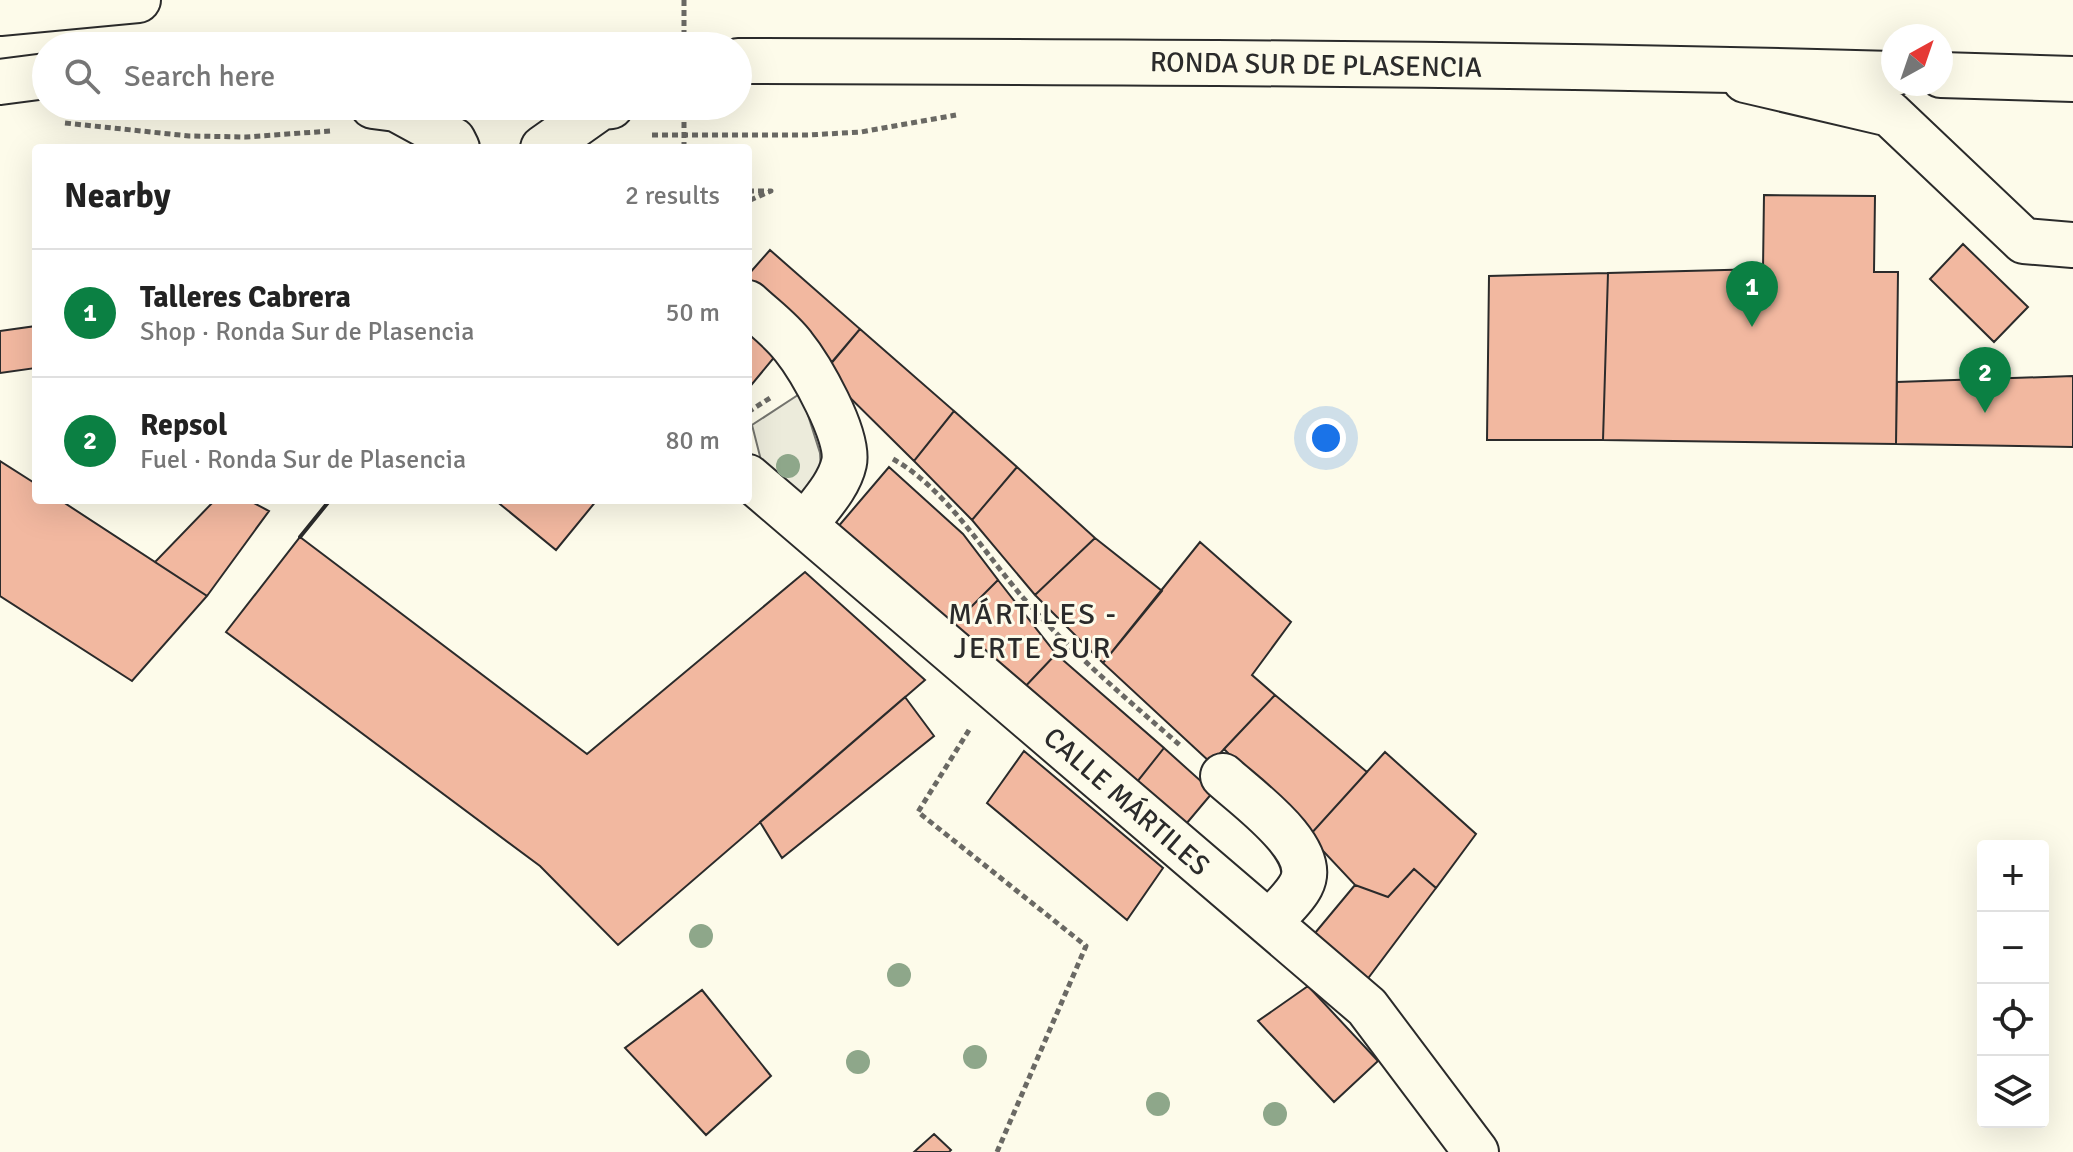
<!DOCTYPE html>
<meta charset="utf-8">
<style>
body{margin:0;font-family:Signika,sans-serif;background:#f2f2f2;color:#222}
.controls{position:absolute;right:24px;bottom:24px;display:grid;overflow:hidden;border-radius:8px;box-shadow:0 8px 32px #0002}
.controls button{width:72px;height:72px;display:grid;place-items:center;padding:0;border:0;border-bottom:2px solid #e0e0e0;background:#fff;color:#222;font:40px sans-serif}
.compass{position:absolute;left:1881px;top:24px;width:72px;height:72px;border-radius:50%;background:#fff;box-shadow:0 8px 32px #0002;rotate:40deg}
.you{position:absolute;left:1326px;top:438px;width:28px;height:28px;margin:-20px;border:6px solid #fff;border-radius:50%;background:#1a73e8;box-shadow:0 0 0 12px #1a73e833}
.badge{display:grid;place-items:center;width:52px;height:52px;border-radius:50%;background:#0b8043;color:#fff;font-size:26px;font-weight:700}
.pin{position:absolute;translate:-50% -66px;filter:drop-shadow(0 2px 4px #0008)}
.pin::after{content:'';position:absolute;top:42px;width:28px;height:24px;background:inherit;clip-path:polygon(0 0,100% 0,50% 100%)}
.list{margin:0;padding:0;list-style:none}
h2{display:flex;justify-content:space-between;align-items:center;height:104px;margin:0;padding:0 32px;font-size:34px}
h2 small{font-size:26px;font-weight:400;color:#767676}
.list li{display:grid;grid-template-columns:52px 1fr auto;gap:24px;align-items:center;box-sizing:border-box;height:128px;padding:0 32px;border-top:2px solid #e0e0e0}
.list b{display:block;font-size:30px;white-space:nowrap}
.list p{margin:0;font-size:26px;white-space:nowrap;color:#767676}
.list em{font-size:26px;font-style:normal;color:#767676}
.icon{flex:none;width:44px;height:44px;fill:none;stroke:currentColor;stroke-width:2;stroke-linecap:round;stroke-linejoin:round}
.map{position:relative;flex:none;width:2073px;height:1152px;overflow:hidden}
.search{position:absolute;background:#fff;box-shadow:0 8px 32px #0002;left:32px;top:32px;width:720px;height:88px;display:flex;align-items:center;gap:20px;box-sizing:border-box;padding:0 28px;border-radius:44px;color:#767676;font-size:30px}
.panel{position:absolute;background:#fff;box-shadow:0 8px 32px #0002;left:32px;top:144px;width:720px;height:360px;border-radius:8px}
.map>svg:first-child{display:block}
.green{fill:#ecebdb;stroke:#74746e;stroke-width:2}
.building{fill:#f2b8a0;stroke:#2b2b2b;stroke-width:2}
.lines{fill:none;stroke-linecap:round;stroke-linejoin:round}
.minor-casing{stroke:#2b2b2b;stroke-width:48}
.major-casing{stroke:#2b2b2b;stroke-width:48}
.path{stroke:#6a6964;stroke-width:5;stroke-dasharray:6 4;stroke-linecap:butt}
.minor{stroke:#fdfbea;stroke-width:44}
.major{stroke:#fdfbea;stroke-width:44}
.path-bridge{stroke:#6a6964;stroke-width:5;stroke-dasharray:6 4;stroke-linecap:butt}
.wall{stroke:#2b2b2b;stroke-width:4}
.tree{fill:#8ea78a}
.labels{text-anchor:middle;stroke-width:6;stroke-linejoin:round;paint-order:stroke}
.street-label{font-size:28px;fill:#2b2b2b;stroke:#fdfbea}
.neighbourhood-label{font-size:30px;letter-spacing:2px;fill:#2b2b2b;stroke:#fdfbea}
</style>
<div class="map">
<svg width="2073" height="1152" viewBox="0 0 2073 1152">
<rect width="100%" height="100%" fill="#fdfbea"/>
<path class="green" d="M801,393L820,453L821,470L798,503L764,472L752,425Z"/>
<path class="building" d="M1764,195L1875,196L1874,272H1898L1896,444L1603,440L1608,273L1763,269Z
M1963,244L2028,307L1994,342L1930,279Z
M770,250L860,329L832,362L748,288V275Z
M1608,273L1603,440H1487L1489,276Z
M748,321L781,349L748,389Z
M36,326V368L0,373V331Z
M860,329L954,411L914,461L824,372Z
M2073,376V447L1896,444L1897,382Z
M954,411L1017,467L972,520L914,461Z
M0,461L36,484V500H60L207,596L132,681L0,596Z
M889,467L963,534L998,580L947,631L837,528Z
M1017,467L1095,538L1035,595L972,520Z
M215,500H248L269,511L207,596L155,562Z
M495,500H597L556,550Z
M300,537L587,754L805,572L925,680L618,945L540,866L226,632Z
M1095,538L1162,591L1103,663L1035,595Z
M1200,542L1291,622L1252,675L1275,695L1211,763L1103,663Z
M998,580L1056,654L1021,691L947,631Z
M1056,654L1164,748L1133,787L1021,691Z
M1275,695L1367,772L1309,836L1224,749Z
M905,697L934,736L782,858L760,822Z
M1164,748L1213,792L1181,830L1133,787Z
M1024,751L1163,868L1127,920L987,803Z
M1385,752L1476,834L1436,888L1414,869L1388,897L1355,885L1309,836Z
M1414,869L1436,888L1366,981L1315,933L1355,885L1388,897Z
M1308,986L1378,1061L1334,1102L1258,1021Z
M702,990L771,1076L706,1135L625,1048Z
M934,1134L951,1150L949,1152H914Z"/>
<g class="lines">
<g class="minor-casing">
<path id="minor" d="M1745,80L1890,114L2024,241L2073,245
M748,303C763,317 781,330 793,346C810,367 850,436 844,463C839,486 819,506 805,525
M748,477L1367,1007L1476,1152
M1223,776C1247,798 1320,849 1301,885C1294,899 1279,911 1269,923"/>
</g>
<g class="major-casing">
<path id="major" d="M0,13L138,0
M738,61C1123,62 1508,63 1893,74
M1941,75L2073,79
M0,82L46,76
M373,106L396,109L453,140L457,148
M543,148L601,107L611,106"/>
</g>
<path class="path" d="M684,46V0
M65,123L189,136L246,137L330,131
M652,135H808L861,132L956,115
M748,191H771L748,201
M748,412L770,398
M893,459C948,490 985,555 1026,601C1073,654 1129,701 1182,747
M969,730L918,812L1086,946L997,1152"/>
<use href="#minor" class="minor"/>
<use href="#major" class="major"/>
<path class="path-bridge" d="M684,148V106"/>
<path class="wall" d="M300,537L330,500"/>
</g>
<g class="tree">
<circle cx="788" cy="466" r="12"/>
<circle cx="701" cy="936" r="12"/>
<circle cx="899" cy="975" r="12"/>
<circle cx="975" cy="1057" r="12"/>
<circle cx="858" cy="1062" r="12"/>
<circle cx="1158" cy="1104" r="12"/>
<circle cx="1275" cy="1114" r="12"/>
</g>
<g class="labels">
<g class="street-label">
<text transform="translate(1316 64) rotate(1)" y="10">RONDA SUR DE PLASENCIA</text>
<text transform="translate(1127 801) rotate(41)" y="10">CALLE MÁRTILES</text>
</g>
<g class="neighbourhood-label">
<text x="1033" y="624">MÁRTILES -<tspan x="1033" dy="34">JERTE SUR</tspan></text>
</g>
</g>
</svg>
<div class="controls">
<button>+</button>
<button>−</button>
<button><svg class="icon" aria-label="locate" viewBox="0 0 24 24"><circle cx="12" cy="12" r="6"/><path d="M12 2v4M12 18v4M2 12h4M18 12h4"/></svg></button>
<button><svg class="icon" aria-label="layers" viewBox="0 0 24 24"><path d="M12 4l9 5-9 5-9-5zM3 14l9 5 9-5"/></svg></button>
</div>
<svg class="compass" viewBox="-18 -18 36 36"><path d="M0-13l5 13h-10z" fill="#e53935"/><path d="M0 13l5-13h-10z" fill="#767676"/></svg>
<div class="you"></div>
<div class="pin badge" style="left:1752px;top:327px">1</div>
<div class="pin badge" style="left:1985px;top:413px">2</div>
<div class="search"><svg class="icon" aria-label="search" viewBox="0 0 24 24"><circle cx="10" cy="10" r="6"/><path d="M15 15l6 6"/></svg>Search here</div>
<section class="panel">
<h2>Nearby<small>2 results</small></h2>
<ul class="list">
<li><span class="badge">1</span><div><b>Talleres Cabrera</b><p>Shop · Ronda Sur de Plasencia</p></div><em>50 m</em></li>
<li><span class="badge">2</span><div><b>Repsol</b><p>Fuel · Ronda Sur de Plasencia</p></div><em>80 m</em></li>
</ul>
</section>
</div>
